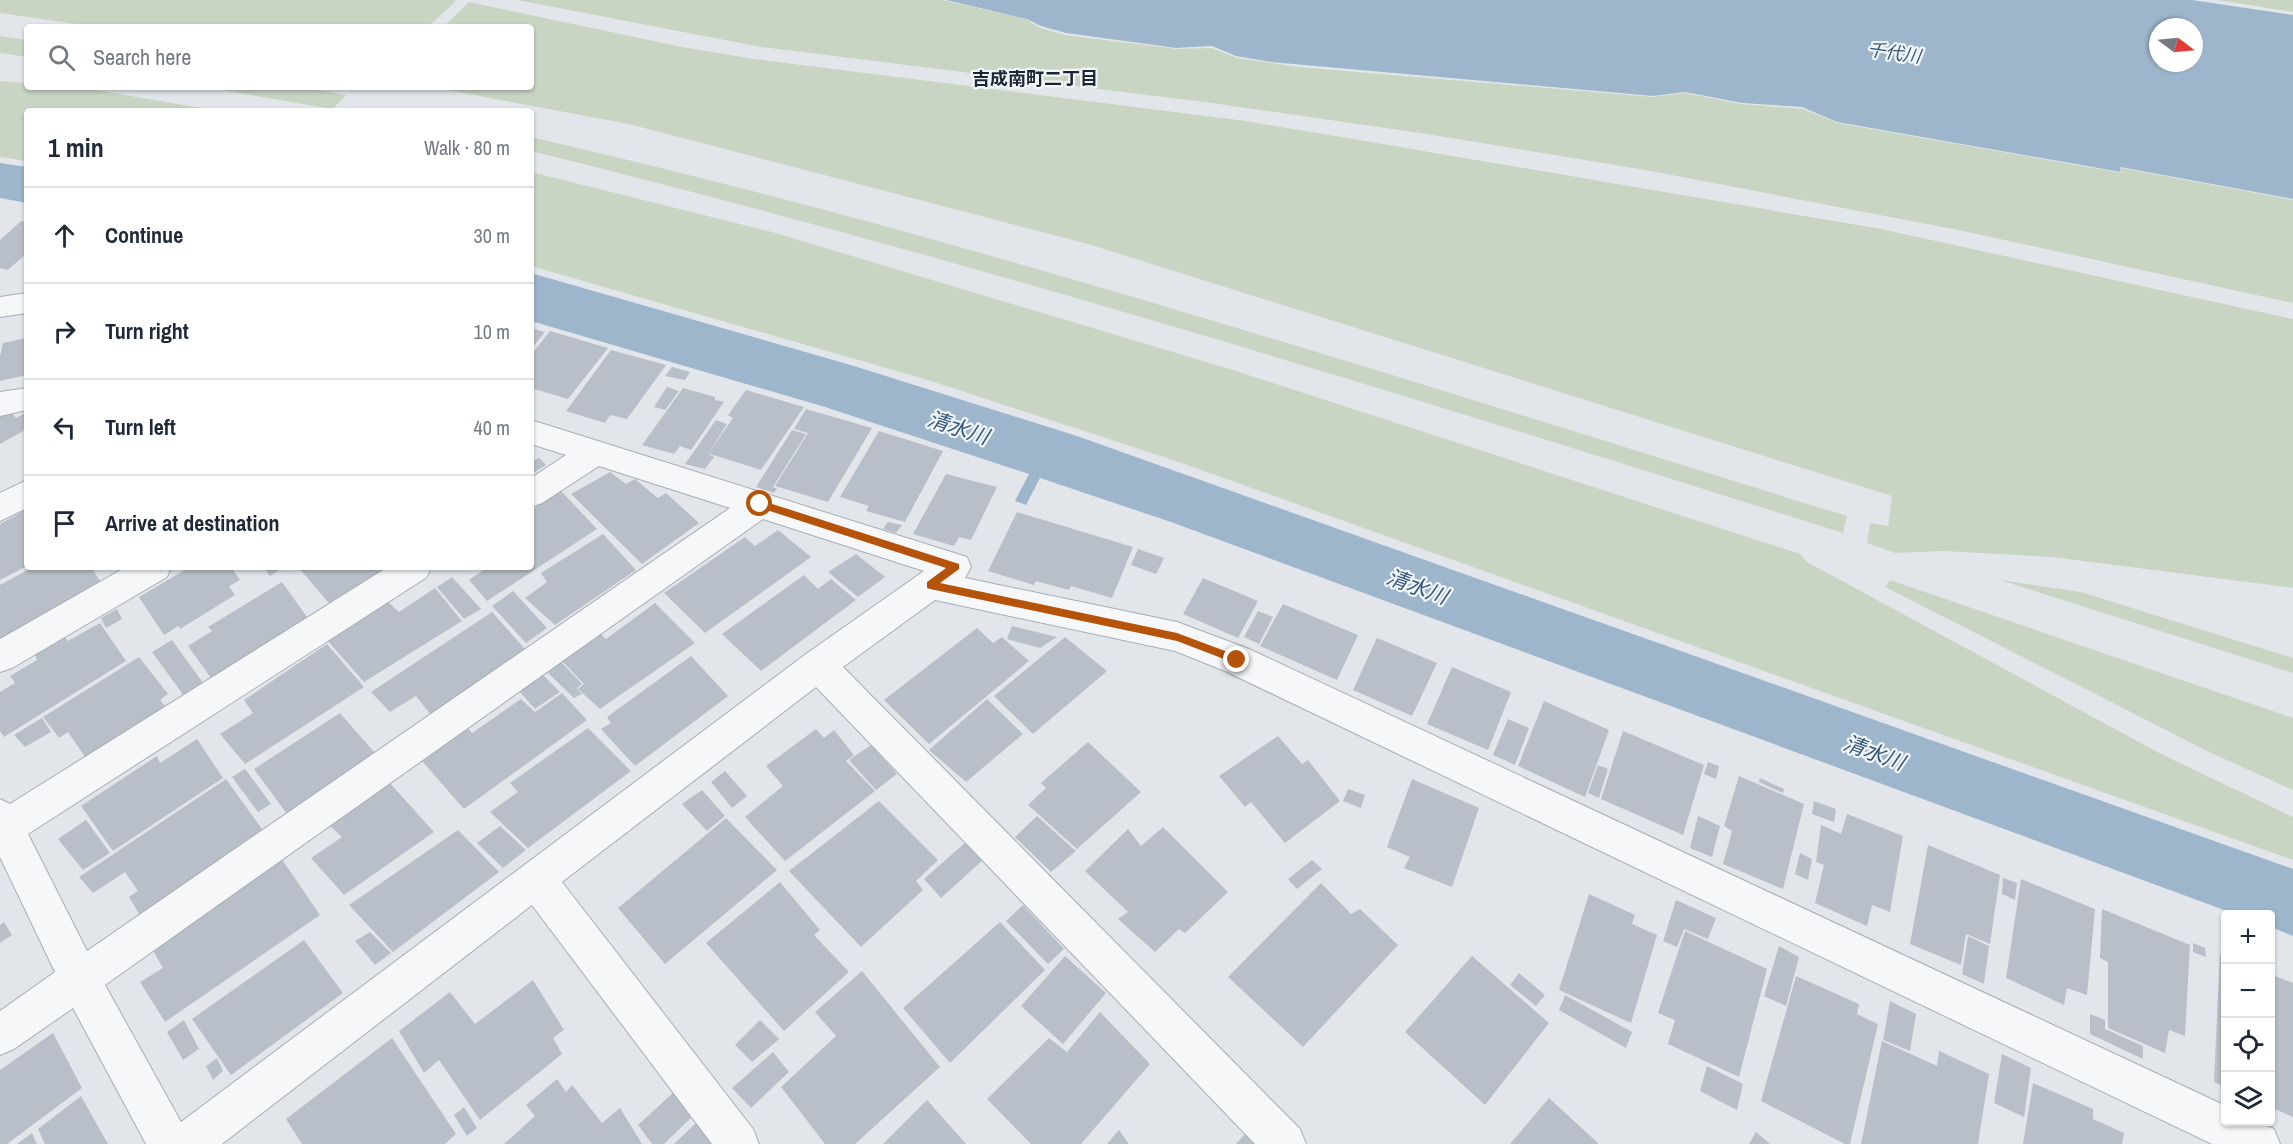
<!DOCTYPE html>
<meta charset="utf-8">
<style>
body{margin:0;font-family:"Archivo Narrow","Noto Sans JP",sans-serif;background:#f6f6f7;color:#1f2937}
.controls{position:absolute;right:18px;bottom:18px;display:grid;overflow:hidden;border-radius:6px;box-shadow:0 2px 4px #0004}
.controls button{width:54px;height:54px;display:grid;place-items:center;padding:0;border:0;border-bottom:2px solid #e0e1e3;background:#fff;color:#1f2937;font:30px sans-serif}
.compass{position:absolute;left:2149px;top:18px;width:54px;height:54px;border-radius:50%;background:#fff;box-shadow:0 2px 4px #0004;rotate:106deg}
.stop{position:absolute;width:18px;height:18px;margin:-14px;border:4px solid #b45309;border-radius:50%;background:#fff}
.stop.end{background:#b45309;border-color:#fff;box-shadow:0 2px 6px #0008}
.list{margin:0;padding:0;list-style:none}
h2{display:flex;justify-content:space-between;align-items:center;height:78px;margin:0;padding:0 24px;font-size:26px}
h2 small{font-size:20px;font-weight:400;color:#747a83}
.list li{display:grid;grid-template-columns:39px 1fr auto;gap:18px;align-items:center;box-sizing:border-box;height:96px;padding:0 24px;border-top:2px solid #e0e1e3}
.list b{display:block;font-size:22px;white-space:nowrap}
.list em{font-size:20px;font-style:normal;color:#747a83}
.icon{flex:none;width:33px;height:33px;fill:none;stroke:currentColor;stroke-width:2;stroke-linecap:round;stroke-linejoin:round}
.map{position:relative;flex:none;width:2293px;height:1144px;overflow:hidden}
.search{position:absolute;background:#fff;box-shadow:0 2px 4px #0004;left:24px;top:24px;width:510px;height:66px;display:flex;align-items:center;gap:15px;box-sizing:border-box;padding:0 21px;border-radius:6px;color:#747a83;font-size:22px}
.panel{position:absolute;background:#fff;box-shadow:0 2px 4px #0004;left:24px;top:108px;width:510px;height:462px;border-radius:6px}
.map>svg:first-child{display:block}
.green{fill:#c9d5c3}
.water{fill:#9db6cc;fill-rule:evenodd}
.building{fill:#b9bfc8}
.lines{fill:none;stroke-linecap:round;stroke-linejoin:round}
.street-casing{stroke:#a7adb5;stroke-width:2}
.street{fill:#f5f7f9;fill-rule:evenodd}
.route{fill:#b45309}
.labels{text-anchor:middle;stroke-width:4.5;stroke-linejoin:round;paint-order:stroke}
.far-water-label{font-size:18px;font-style:italic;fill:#325679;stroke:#f2f5f8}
.far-neighbourhood-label{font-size:18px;font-weight:bold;fill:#1c2534;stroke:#f2f5f8}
.water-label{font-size:21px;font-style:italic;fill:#325679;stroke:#f2f5f8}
</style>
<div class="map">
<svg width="2293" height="1144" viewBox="0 0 2293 1144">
<rect width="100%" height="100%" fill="#e2e6eb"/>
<path class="green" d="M0,0H453L456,1L428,27H97L0,13Z
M517,0H942L1026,19L1040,28L1065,35L1177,49L1212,48L1237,58L1299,67L1653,97L1685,93L1741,104L1803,109L1837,123L2122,173L2121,168L2293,200V303L1963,231L1640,169L1420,133L1212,103L761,47Z
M2217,0H2293V12L2225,1Z
M469,2L682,47L754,59L1238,120L1365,141L1881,229L2293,319V588L2052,557L1944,551L1895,553L1867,543L1870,523L1888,526L1892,496L1088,244L629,124L431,87H531V27H443Z
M0,36L27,40V57L0,53Z
M0,81L27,83V87H78L219,111H27V161L0,157Z
M203,87H302L346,95L333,109Z
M531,137C976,239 1411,382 1847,516L1843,533C1408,396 973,260 531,151Z
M531,172L772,232L1233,370L1800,554L1807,562L2163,755L2293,817V860L1176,461L928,380L531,266Z
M1890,580L2293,718V790L2211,753L1885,587Z
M2000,580L2081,592L2293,658V673Z"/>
<path class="water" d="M946,0H2192L2293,15V199L2120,167L2121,172L1837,122L1802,107L1742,103L1685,92L1653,96L1271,62L1236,56L1212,46L1176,48L1066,33L1041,26L1027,19ZM2158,27H2194V63H2158Z
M0,163L27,167V203L0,198Z
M531,273L854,366L1077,436L2293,869V936L2271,927L2270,914H2235L1171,522L1040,478L1026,505L1015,501L1029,474L825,407L531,321Z"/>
<path class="building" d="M21,221L27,222V253L8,270L0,268V240Z
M531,328L545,332L531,349Z
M550,331L608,348L568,399L531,388V355Z
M27,338V375L0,381V356L3,343Z
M611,350L666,365L627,419L610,415L605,423L566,411Z
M672,367L690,372L685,380L665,376Z
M667,387L679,391L665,410L654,407Z
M683,388L715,397V400L724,402L691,450L680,446L674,454L642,445Z
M746,390L804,407L761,470L707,453L714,457L705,469L685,464L716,420L727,424L710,451L733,418L728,415Z
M806,409L872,428L828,502L775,486L808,433L794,429Z
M11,412L16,418L27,412V429L0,444V417Z
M792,430L806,434L773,487L777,489L774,493L756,487Z
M879,431L943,451L905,522L866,511L869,506L840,497Z
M539,458L546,465L531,474V462Z
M610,472L626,484L635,479L658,498L666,493L699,523L642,564L571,494Z
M946,474L997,487L971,540L959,537L954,546L913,534Z
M561,491L597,529L487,601L469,580L488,567H531V510Z
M27,509V566L0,580V524Z
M1017,512L1133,547L1112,598L1071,586L1069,590L1036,581L1034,585L988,571Z
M888,522L902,525L896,533L883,529Z
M778,530L811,557L705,633L664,593L745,537L755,546Z
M603,534L636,570L555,625L525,598L547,582L541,573Z
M1138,549L1164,558L1156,574L1131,565Z
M856,554L885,577L858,597L828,572Z
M33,567H91L101,582L0,642V585Z
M190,567H231L240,580L229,586L235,595L180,629L178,626L164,635L139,597Z
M263,567H284L270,576Z
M298,567H387L329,603Z
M804,575L818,589L831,579L856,600L761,671L722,634Z
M452,577L481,609L464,619L437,587Z
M1203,578L1258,601L1238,638L1183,614Z
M282,582L307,617L211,678L188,646L212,631L208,627Z
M435,588L462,621L364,682L326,639L387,601L399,612Z
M513,591L547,628L526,643L492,606Z
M655,603L695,643L600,709L578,689L584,684L562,661L601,634L606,639Z
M1283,604L1358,635L1337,680L1260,646Z
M117,609L122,619L106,628L101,618Z
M1258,611L1273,617L1259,644L1244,637Z
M492,612L525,649L431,715L416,696L390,712L371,692Z
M100,623L126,661L4,737L0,731V692L15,683L10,676L37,660L34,653L63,635L68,641Z
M1012,626L1057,637L1040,648L1007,639Z
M977,628L993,643L1002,637L1029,661L929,744L884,700Z
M1065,637L1107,671L1033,734L994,696Z
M1377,638L1437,663L1412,716L1353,690Z
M172,640L203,683L184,696L152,652Z
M327,644L364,687L245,764L220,734L253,713L244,700Z
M691,656L728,696L635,766L601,729L611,723L607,717Z
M139,657L168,694L160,700L165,706L86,758L68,732L59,738L43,717Z
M561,662L582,684L577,688L573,684L582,694L574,698L548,673Z
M1452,667L1511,692L1488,750L1427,724Z
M543,675L560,692L535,709L519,691Z
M562,693L587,720L464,809L422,761L467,727L472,733L521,699L535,712Z
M987,699L1023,734L966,782L929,750Z
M1544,701L1609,730L1585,797L1518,766Z
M340,713L375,753L287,814L254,769Z
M42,718L51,732L25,747L14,735Z
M1508,719L1529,728L1515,765L1493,755Z
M588,728L631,771L528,848L490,812L518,792L510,783Z
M816,729L824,738L834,730L854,755L846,761L875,791L785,861L745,817L783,786L766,766Z
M1623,731L1704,765L1683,835L1601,799Z
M1278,736L1302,764L1308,760L1340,801L1285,843L1251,802L1245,807L1219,776Z
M197,739L223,778L113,851L81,806L157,756L160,763Z
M1088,742L1141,792L1077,849L1028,805L1046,788L1041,783Z
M871,745L897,774L876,790L849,760Z
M1708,762L1719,766L1716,779L1704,774Z
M1598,765L1608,769L1599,798L1588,793Z
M245,769L271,804L258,812L232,777Z
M725,771L747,796L732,808L711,782Z
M1739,776L1804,804L1783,889L1723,864L1732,831L1724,826Z
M1760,778L1784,789L1783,793L1759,782Z
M226,779L262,829L140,915L129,897L138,891L125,872L93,893L79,877Z
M1412,779L1479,808L1452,887L1404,868L1410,857L1387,847Z
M388,781L434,832L344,895L311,858L342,837L327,823Z
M1348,789L1365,795L1361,808L1343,801Z
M702,790L725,816L707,831L682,804Z
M879,801L938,860L916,881L923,890L861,947L789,871Z
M1814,801L1836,809L1834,822L1812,814Z
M1847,814L1903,836L1890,912L1872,905L1867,926L1815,903L1824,865L1816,862L1821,825L1841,834Z
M1037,816L1076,851L1051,872L1015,837Z
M1698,816L1720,826L1712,857L1690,848Z
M726,818L777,870L665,964L618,908Z
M86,820L110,853L83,870L58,839Z
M500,826L526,850L503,868L477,843Z
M1163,827L1228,892L1185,933L1179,929L1155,952L1118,919L1128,912L1085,871L1128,829L1141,846Z
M458,830L499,872L393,952L349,905Z
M966,842L984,859L941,898L924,879Z
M1928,845L2000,875L1990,944L1966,934L1961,965L1910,944Z
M1800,853L1812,859L1808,880L1795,874Z
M281,858L320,915L165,1022L140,982L163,968L152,949Z
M1312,860L1322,869L1297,889L1288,879Z
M2003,878L2017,883L2015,900L2002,894Z
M2021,879L2095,909L2087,995L2067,988L2064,1005L2006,978Z
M780,882L820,930L814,935L849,972L784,1031L706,943Z
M1321,883L1351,914L1360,909L1398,945L1303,1047L1228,977Z
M1589,894L1635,915L1632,924L1657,935L1631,1023L1559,990Z
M1676,900L1716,918L1708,939L1684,929L1677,947L1663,941Z
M1023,905L1064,949L1048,964L1006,921Z
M2102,909L2190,945L2185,1036L2169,1030L2165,1053L2108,1028V962L2100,958Z
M4,922L12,935L0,943V925Z
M1000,922L1045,970L950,1063L903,1008Z
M1685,931L1767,969L1739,1077L1668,1044L1675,1020L1658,1013Z
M370,932L391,953L375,965L355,941Z
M1968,936L1989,946L1984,984L1962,974Z
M304,940L343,993L231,1075L192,1019Z
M2193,943L2205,948L2206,957L2193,952Z
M1779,946L1799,957L1786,1006L1764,996Z
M2220,954L2226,956V1087L2214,1082Z
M1065,956L1106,993L1063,1044L1021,1006Z
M1472,956L1549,1023L1485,1105L1405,1032Z
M862,971L940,1067L855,1144H825L781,1087L836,1036L815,1012Z
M1519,973L1545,995L1536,1006L1510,985Z
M2270,974L2293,983V1117L2270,1107Z
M1796,976L1859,1004L1857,1014L1878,1024L1850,1144H1845L1761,1101Z
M533,980L564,1030L553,1038L562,1054L480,1120L439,1060L424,1073L399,1031L450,992L475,1024Z
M1565,995L1632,1032L1626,1048L1559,1010Z
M1890,1001L1916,1014L1910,1051L1883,1040Z
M1100,1012L1150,1064L1081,1144H1031L987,1099L1049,1038L1067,1052Z
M2090,1014L2105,1020V1029L2143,1046V1059L2090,1034Z
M184,1020L199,1049L183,1060L167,1032Z
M760,1020L779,1039L752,1062L735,1045Z
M53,1033L82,1088L7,1144H0V1070Z
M392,1038L456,1134L445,1144H302L286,1119Z
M1882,1041L1937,1066L1939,1051L1989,1074L1978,1144H1861Z
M773,1052L789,1072L751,1108L732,1088Z
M2002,1054L2031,1068L2024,1117L1994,1103Z
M217,1058L223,1071L213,1080L206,1066Z
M1707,1066L1743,1084L1737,1110L1700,1091Z
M557,1079L566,1092L572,1085L602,1123L620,1108L642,1144H504L535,1116L526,1105Z
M2033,1083L2093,1109V1119L2124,1133L2122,1144H2023Z
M675,1091L694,1115L664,1144H652L638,1125Z
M81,1096L108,1144H45L38,1129Z
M1549,1098L1599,1144H1510Z
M927,1100L966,1144H883Z
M464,1107L477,1128L467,1136L454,1115Z
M696,1123L713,1144H674Z
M1119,1130L1129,1144H1107Z
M1756,1132L1770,1144H1749Z
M32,1133L37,1144H17Z
M1245,1134L1255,1144H1236Z"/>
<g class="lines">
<g class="street-casing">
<path id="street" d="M27,293V313L0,317V297Z
M27,388V410L0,416V392Z
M531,420L967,557L971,567L965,578L1177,622L1249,649L2226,1106V1122H2258L2274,1129L2280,1144H2212L1225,671L1175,651L935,600L843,667L1300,1129L1306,1144H1255L816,687L562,882L753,1129L759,1144H712L532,905L222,1144H146L73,1008L14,1049L0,1055V1011L55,972L0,857V799L10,804L388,567H431L427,577L28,834L87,951L730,508L599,466L542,503L531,507V478L566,455L531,444ZM763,519L924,571L806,654L181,1122L105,985Z
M27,480V508L0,521V493Z
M126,567H171L167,577L12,668L0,672V639Z"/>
</g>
<use href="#street" class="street"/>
</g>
<path class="route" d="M760,500L959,564V569L940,583L1177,633L1241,657L1242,660L1237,664L1177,641L930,589L927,588V582L946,568L757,507L755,504Z"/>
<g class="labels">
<g class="far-water-label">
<text transform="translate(1894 53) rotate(8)" y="6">千代川</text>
</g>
<g class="far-neighbourhood-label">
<text x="1035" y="85">吉成南町二丁目</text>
</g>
<g class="water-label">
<text transform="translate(958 428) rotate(18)" y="7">清水川</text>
<text transform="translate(1417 587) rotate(20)" y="7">清水川</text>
<text transform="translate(1874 753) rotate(20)" y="7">清水川</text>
</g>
</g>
</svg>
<div class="controls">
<button>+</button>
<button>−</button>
<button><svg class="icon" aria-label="locate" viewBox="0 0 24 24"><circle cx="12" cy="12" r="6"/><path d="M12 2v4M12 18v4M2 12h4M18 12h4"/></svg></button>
<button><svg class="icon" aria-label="layers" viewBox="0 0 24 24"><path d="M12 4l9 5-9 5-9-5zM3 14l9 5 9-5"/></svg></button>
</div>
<svg class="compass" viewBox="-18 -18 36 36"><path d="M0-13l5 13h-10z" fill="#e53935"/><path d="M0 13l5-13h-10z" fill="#747a83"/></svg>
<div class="stop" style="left:760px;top:504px"></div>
<div class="stop end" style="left:1237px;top:660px"></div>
<div class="search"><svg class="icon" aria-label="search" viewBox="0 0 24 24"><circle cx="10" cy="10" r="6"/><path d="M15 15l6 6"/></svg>Search here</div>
<section class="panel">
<h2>1 min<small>Walk · 80 m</small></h2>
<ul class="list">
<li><svg class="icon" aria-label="ahead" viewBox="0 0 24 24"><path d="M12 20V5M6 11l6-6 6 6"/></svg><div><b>Continue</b></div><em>30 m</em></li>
<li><svg class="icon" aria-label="right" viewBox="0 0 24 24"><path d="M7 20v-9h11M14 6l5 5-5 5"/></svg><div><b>Turn right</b></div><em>10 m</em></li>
<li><svg class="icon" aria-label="left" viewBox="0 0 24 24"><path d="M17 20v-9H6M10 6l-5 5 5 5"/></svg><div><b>Turn left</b></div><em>40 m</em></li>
<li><svg class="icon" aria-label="arrive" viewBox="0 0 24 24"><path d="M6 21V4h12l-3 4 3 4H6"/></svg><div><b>Arrive at destination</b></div></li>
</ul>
</section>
</div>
